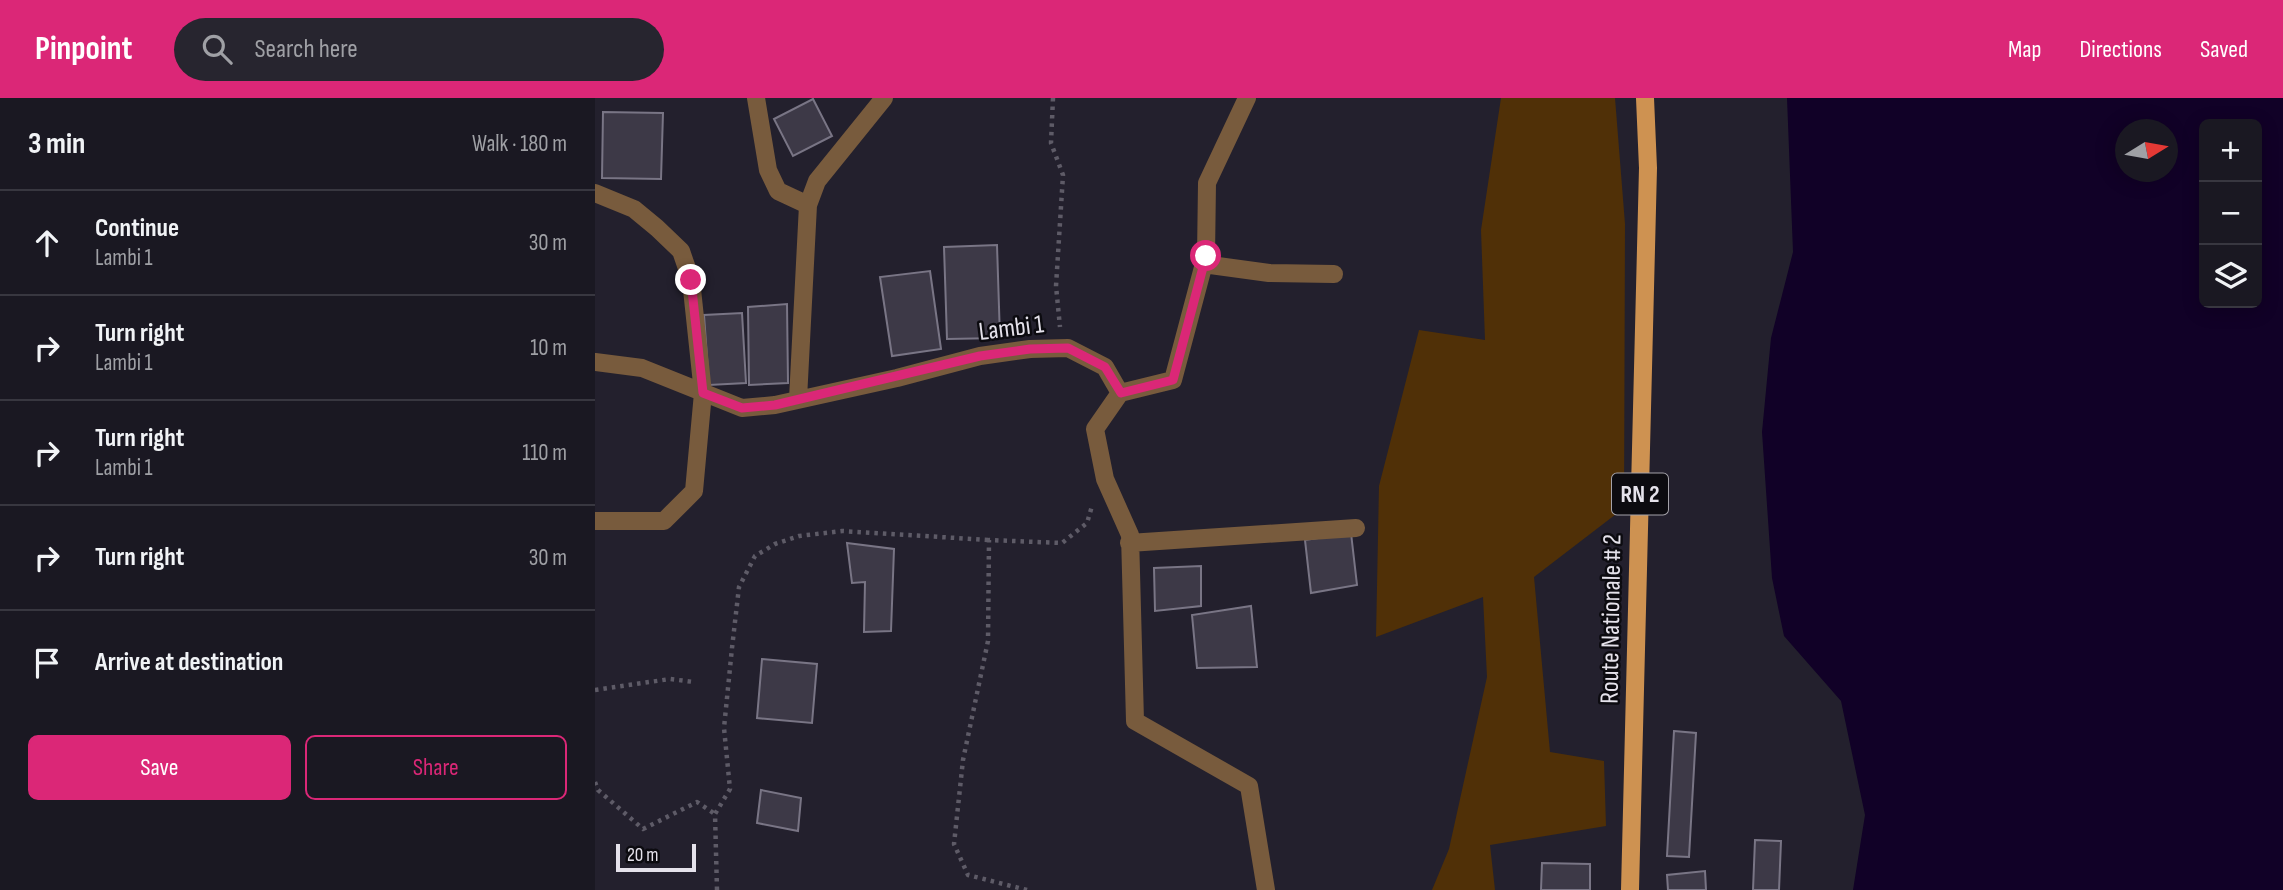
<!DOCTYPE html>
<meta charset="utf-8">
<style>
body{margin:0;font-family:"Sofia Sans Condensed",sans-serif;background:#27252f;color:#f1f3f6}
.controls{position:absolute;right:21px;top:21px;display:grid;overflow:hidden;border-radius:10px;box-shadow:0 4px 18px #0003}
.controls button{width:63px;height:63px;display:grid;place-items:center;padding:0;border:0;border-bottom:2px solid #383740;background:#1a1822;color:#f1f3f6;font:35px sans-serif}
.compass{position:absolute;left:1520px;top:21px;width:63px;height:63px;border-radius:50%;background:#1a1822;box-shadow:0 4px 18px #0003;rotate:79deg}
.scale{position:absolute;left:21px;bottom:18px;width:80px;box-sizing:border-box;padding-left:7px;border:4px solid #e5e2eb;border-top:0;font-size:19px;line-height:24px;white-space:nowrap;color:#e5e2eb;-webkit-text-stroke:5px #0c0b10;paint-order:stroke}
.stop{position:absolute;width:21px;height:21px;margin:-16px;border:5px solid #db2777;border-radius:50%;background:#fff}
.stop.end{background:#db2777;border-color:#fff;box-shadow:0 2px 7px #0008}
.list{margin:0;padding:0;list-style:none}
h2{display:flex;justify-content:space-between;align-items:center;height:91px;margin:0;padding:0 28px;font-size:30px}
h2 small{font-size:23px;font-weight:400;color:#9fa0a5}
.list li{display:grid;grid-template-columns:46px 1fr auto;gap:21px;align-items:center;box-sizing:border-box;height:105px;padding:0 28px;border-top:2px solid #383740}
.list b{display:block;font-size:26px;white-space:nowrap}
.list p{margin:0;font-size:23px;white-space:nowrap;color:#9fa0a5}
.list em{font-size:23px;font-style:normal;color:#9fa0a5}
.actions{display:flex;gap:14px;padding:21px 28px}
.actions a{flex:1;padding:16px 0;border:2px solid #db2777;border-radius:10px;text-align:center;font-size:24px;color:#db2777}
.actions .main{background:#db2777;color:#fff}
.icon{flex:none;width:38px;height:38px;fill:none;stroke:currentColor;stroke-width:2;stroke-linecap:round;stroke-linejoin:round}
.map{position:relative;flex:none;width:1688px;height:792px;overflow:hidden}
header{display:flex;align-items:center;gap:42px;box-sizing:border-box;height:98px;padding:0 35px;background:#db2777;color:#fff}
header strong{font-size:33px}
nav{display:flex;gap:38px;margin-inline-start:auto;font-size:24px}
.search{width:490px;height:63px;background:#27252f;display:flex;align-items:center;gap:18px;box-sizing:border-box;padding:0 24px;border-radius:38px;color:#9fa0a5;font-size:26px}
main{display:flex}
aside{flex:1;background:#1a1822}
.map>svg:first-child{display:block}
.green{fill:#503007}
.water{fill:#110127;fill-rule:evenodd}
.building{fill:#3d3947;stroke:#797585;stroke-width:2}
.lines{fill:none;stroke-linecap:round;stroke-linejoin:round}
.path{stroke:#5e5b67;stroke-width:4.5;stroke-dasharray:3.5 5;stroke-linecap:butt}
.minor{stroke:#785b3d;stroke-width:18}
.primary{stroke:#ce9251;stroke-width:18}
.route{stroke:#db2777;stroke-width:9}
.labels{text-anchor:middle;stroke-width:5;stroke-linejoin:round;paint-order:stroke}
.shield{fill:#0c0b10;stroke:#a4a2a9;stroke-width:2}
.shield-label{font-size:24px;font-weight:bold;fill:#e5e2eb}
.street-label{font-size:26px;fill:#e5e2eb;stroke:#0c0b10}
</style>
<header>
<strong>Pinpoint</strong>
<div class="search"><svg class="icon" aria-label="search" viewBox="0 0 24 24"><circle cx="10" cy="10" r="6"/><path d="M15 15l6 6"/></svg>Search here</div>
<nav><a>Map</a><a>Directions</a><a>Saved</a></nav>
</header>
<main>
<aside>
<h2>3 min<small>Walk · 180 m</small></h2>
<ul class="list">
<li><svg class="icon" aria-label="ahead" viewBox="0 0 24 24"><path d="M12 20V5M6 11l6-6 6 6"/></svg><div><b>Continue</b><p>Lambi 1</p></div><em>30 m</em></li>
<li><svg class="icon" aria-label="right" viewBox="0 0 24 24"><path d="M7 20v-9h11M14 6l5 5-5 5"/></svg><div><b>Turn right</b><p>Lambi 1</p></div><em>10 m</em></li>
<li><svg class="icon" aria-label="right" viewBox="0 0 24 24"><path d="M7 20v-9h11M14 6l5 5-5 5"/></svg><div><b>Turn right</b><p>Lambi 1</p></div><em>110 m</em></li>
<li><svg class="icon" aria-label="right" viewBox="0 0 24 24"><path d="M7 20v-9h11M14 6l5 5-5 5"/></svg><div><b>Turn right</b></div><em>30 m</em></li>
<li><svg class="icon" aria-label="arrive" viewBox="0 0 24 24"><path d="M6 21V4h12l-3 4 3 4H6"/></svg><div><b>Arrive at destination</b></div></li>
</ul>
<div class="actions"><a class="main">Save</a><a>Share</a></div>
</aside>
<div class="map">
<svg width="1688" height="792" viewBox="0 0 1688 792">
<rect width="100%" height="100%" fill="#23202d"/>
<path class="green" d="M906,0H1020L1030,126L1029,410L939,479L955,654L1009,663L1011,728L895,747L900,792H837L854,751L892,579L888,499L781,539L784,388L824,232L890,242L886,132Z"/>
<path class="water" d="M1192,0H1688V792H1258L1270,717L1246,603L1189,538L1177,480L1167,334L1176,240L1198,154ZM1609,26H1662V205H1609ZM1531,32H1573V74H1531Z"/>
<path class="building" d="M218,1L237,38L198,58L179,21Z
M8,14L68,15L66,81L7,80Z
M402,147L405,240L352,241L349,149Z
M335,173L346,251L297,258L285,179Z
M192,206L193,285L154,287L153,209Z
M147,215L151,285L114,287L109,217Z
M756,435L762,487L716,495L710,442Z
M252,445L299,451L296,533L269,534L270,484L257,485Z
M606,468V508L560,513L559,470Z
M656,508L662,569L602,570L597,517Z
M167,561L222,566L217,625L162,620Z
M1079,633L1101,635L1094,759L1072,758Z
M166,692L206,700L203,733L162,725Z
M1160,742L1186,743L1184,792H1158Z
M947,765L995,766V792H946Z
M1110,773L1111,792H1073L1072,777Z"/>
<g class="lines">
<path class="path" d="M458,0L456,45L468,77L461,188L465,229
M0,592L75,581L99,584
M0,684L3,692L48,731L102,704L120,716
M122,792L120,716L135,691L129,630L137,550L144,489L160,458L180,446L204,438L247,433L394,442
M432,792L373,777L359,746L368,662L393,543L394,442L467,445L492,425L497,408"/>
<path class="minor" d="M161,0L173,72L183,93L213,107
M0,95L39,111L62,130L86,153L96,182L108,295L99,393L69,423H0
M608,166L674,175L739,176
M0,264L47,270L147,310L180,307L302,280L385,258L435,251L473,250L510,269L525,295L578,282L611,158L612,85L652,0
M525,295L500,331L510,381L535,437L540,623L654,688L671,792
M203,301L213,107L222,83L289,0
M534,445L761,430"/>
<path class="primary" d="M1035,792L1053,70L1050,0"/>
</g>
<g class="lines">
<path class="route" d="M96,182L108,295L147,310L180,307L385,258L435,251L473,250L510,269L526,295L578,282L611,158"/>
</g>
<g class="labels">
<rect class="shield" x="1017" y="375.5" width="56" height="41" rx="5"/>
<g class="shield-label">
<text x="1045" y="404">RN 2</text>
</g>
<g class="street-label">
<text transform="translate(416 229) rotate(-7)" y="9">Lambi 1</text>
<text transform="translate(1015 521) rotate(-89)" y="9">Route Nationale # 2</text>
</g>
</g>
</svg>
<div class="controls">
<button>+</button>
<button>−</button>
<button><svg class="icon" aria-label="layers" viewBox="0 0 24 24"><path d="M12 4l9 5-9 5-9-5zM3 14l9 5 9-5"/></svg></button>
</div>
<svg class="compass" viewBox="-18 -18 36 36"><path d="M0-13l5 13h-10z" fill="#e53935"/><path d="M0 13l5-13h-10z" fill="#9fa0a5"/></svg>
<div class="scale">20 m</div>
<div class="stop" style="left:611px;top:158px"></div>
<div class="stop end" style="left:96px;top:182px"></div>
</div>
</main>
